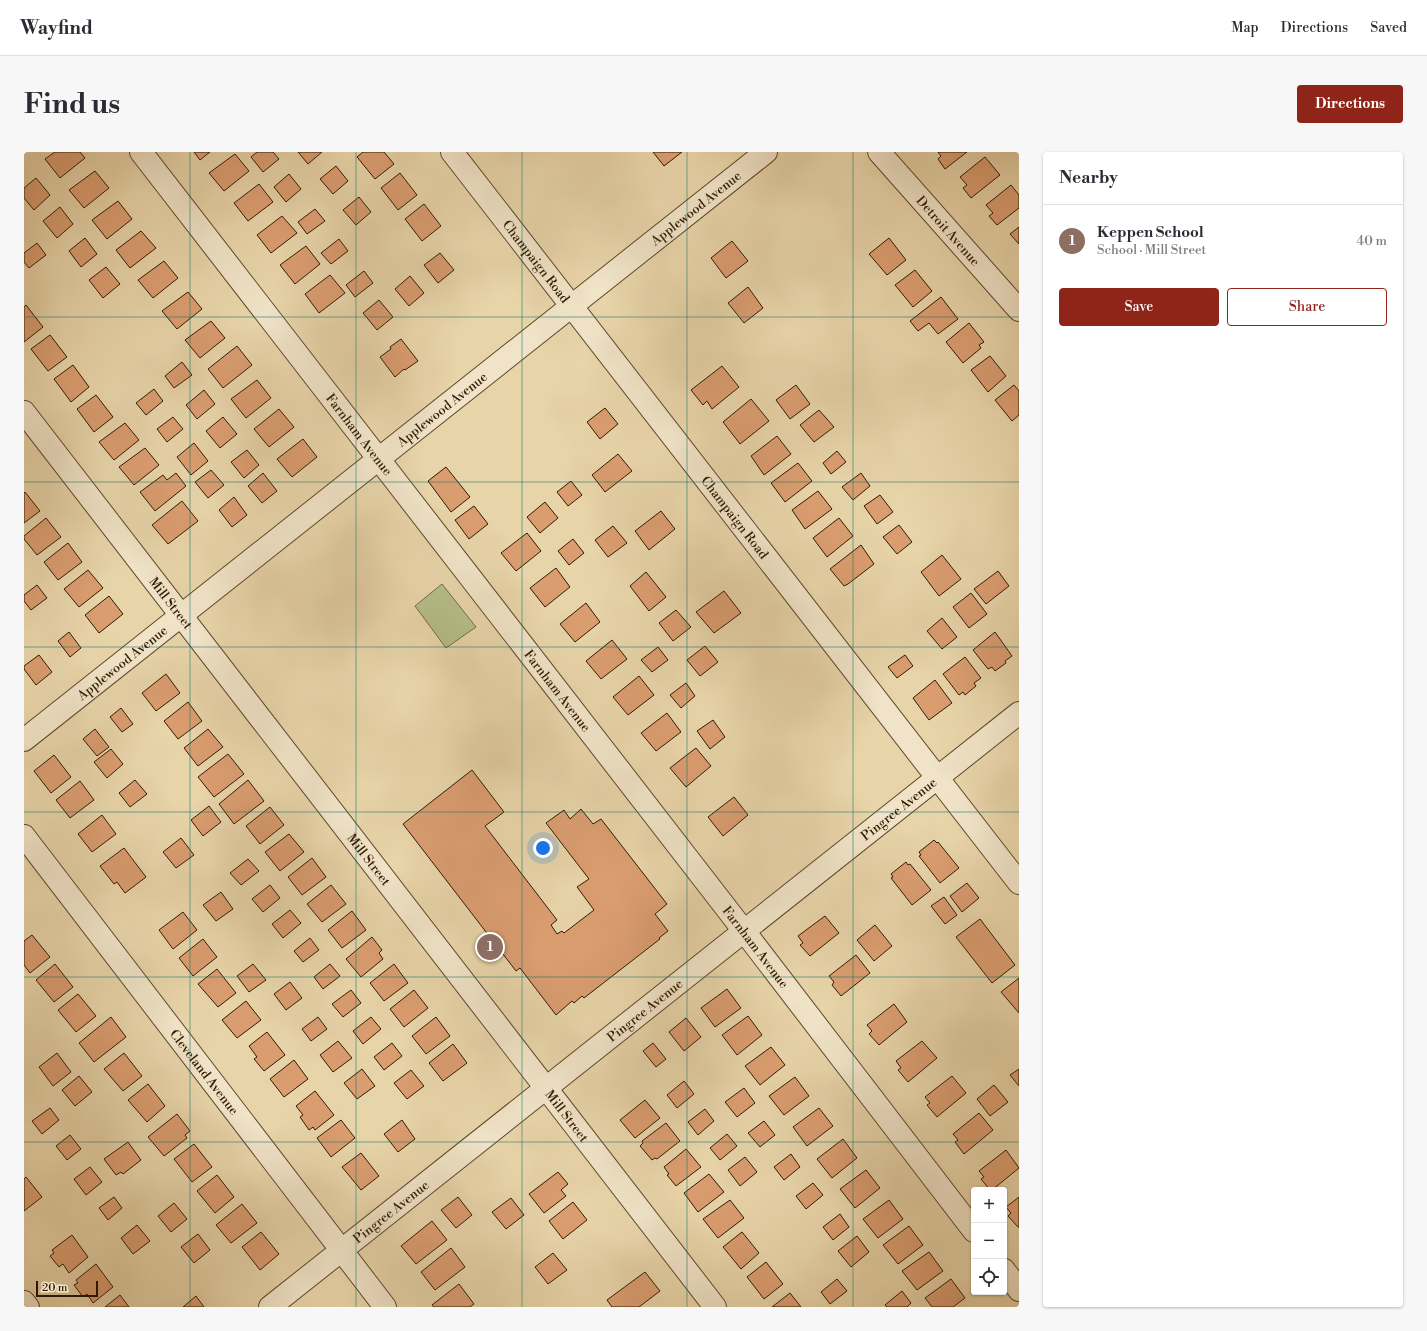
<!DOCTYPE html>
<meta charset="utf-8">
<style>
body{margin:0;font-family:"Libre Bodoni",serif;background:#f7f7f7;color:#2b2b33}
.controls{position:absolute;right:12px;bottom:12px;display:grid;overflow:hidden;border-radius:4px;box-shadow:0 1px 3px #0004}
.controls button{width:36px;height:36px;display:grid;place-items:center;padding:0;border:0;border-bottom:1px solid #e1e1e2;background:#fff;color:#2b2b33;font:20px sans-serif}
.scale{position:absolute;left:12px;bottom:10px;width:62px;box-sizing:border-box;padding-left:4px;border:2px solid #321a00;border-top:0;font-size:11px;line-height:14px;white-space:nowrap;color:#321a00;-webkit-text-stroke:3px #f0e3c7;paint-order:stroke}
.you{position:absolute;left:519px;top:696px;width:14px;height:14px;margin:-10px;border:3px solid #fff;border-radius:50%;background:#1a73e8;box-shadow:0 0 0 6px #1a73e833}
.badge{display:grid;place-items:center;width:26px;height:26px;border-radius:50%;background:#8f2418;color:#fff;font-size:13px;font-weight:700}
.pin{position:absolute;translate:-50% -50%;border:2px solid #fff;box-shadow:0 1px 4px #0006}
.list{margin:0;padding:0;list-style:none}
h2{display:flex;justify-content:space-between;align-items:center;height:52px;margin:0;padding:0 16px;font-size:17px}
h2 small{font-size:13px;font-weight:400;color:#7c7c81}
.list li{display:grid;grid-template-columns:26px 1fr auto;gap:12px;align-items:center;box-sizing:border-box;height:72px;padding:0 16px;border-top:1px solid #e1e1e2}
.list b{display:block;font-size:15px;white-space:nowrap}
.list p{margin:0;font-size:13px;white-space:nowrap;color:#7c7c81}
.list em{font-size:13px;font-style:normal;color:#7c7c81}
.actions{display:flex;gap:8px;padding:12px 16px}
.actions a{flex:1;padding:9px 0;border:1px solid #8f2418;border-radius:4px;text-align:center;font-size:14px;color:#8f2418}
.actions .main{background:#8f2418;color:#fff}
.icon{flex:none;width:22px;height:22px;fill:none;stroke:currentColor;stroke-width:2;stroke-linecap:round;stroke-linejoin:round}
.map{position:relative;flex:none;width:995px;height:1155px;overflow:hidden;border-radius:4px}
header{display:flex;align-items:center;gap:24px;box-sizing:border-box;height:56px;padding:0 20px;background:#fff;border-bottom:1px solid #e1e1e2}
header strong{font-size:19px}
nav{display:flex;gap:22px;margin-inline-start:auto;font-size:14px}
.intro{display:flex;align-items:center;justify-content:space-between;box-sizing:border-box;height:96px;padding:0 24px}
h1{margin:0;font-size:28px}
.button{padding:10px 18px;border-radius:4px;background:#8f2418;color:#fff;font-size:14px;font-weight:700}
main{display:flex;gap:24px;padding:0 24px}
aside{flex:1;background:#fff;border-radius:4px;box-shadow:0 1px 3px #0004}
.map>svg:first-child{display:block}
.green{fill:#b5bd88;stroke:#746c44}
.building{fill:#da9d70;stroke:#321a00}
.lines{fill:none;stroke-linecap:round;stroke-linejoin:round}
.minor-casing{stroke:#60482a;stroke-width:24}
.minor{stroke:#f0e3c7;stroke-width:22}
.grid{fill:none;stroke:#0f766e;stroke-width:1;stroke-opacity:0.55}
.labels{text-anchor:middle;stroke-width:3.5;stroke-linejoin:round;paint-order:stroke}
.street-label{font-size:13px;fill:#321a00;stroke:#f0e3c7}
</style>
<header>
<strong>Wayfind</strong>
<nav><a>Map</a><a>Directions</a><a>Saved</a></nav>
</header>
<div class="intro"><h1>Find us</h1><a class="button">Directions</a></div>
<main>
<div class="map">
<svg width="995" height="1155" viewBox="0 0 995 1155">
<rect width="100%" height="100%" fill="#e8d4a9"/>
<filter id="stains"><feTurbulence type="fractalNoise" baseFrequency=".005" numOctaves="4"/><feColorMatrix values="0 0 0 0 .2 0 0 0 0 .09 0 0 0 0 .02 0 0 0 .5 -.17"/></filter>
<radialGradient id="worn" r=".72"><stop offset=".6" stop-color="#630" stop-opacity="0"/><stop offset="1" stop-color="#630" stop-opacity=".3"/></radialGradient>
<path class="green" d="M418,432L452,475L422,496L391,454Z"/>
<path class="building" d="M31,0H56L61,6L36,26L21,7Z
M170,0H186L176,8Z
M233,0H249L255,7L239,20L227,5Z
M274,0H298L284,12Z
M339,0H360L370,12L351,27L333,5Z
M629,0H658L640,14Z
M914,0H943L921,17L914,7L917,4Z
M211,2L225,19L200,39L185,21Z
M961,5L976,23L947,46L939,36L943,33L936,25Z
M312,14L324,29L309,42L296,27Z
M71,19L85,36L60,56L45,38Z
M376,21L393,43L374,58L357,36Z
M265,22L277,37L262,50L250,35Z
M12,26L26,43L10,58L0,46V36Z
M235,32L249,50L224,69L210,51Z
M987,33L995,43V56L973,73L965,64L969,61L962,53Z
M335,45L347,60L332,73L319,58Z
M94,49L108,67L83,87L68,68Z
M400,52L417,74L398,89L381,67Z
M36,55L49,72L33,86L19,69Z
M291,57L301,69L283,82L274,70Z
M258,64L273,81L247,101L233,83Z
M995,75V92L986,82Z
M117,79L132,96L106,116L92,98Z
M61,86L73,102L57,115L45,99Z
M865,86L882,108L863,123L845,102Z
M315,87L324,99L307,112L297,101Z
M708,89L724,109L702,126L687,106Z
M13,91L22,103L5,116L0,110V101Z
M282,94L296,112L271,132L256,113Z
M416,101L430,118L414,131L400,113Z
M140,109L154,126L129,146L114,128Z
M82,115L96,132L79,146L65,128Z
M891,118L908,139L889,155L871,133Z
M340,119L349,131L331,145L322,133Z
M306,123L321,141L295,161L281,142Z
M386,124L400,141L385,154L371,137Z
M724,135L739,156L720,171L704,151Z
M164,140L178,157L153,177L138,159Z
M917,145L934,167L914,182L905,171L894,179L886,169Z
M355,148L369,165L353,178L339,161Z
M2,153L19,175L0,190V155Z
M187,169L201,186L176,206L161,188Z
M945,171L960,190L955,193L957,196L939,211L922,190Z
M26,183L43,205L24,219L7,197Z
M377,187L394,209L381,218L380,217L371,225L356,205L367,197L366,195Z
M213,194L228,213L199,236L184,217Z
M966,204L982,224L964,240L947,218Z
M158,210L168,223L150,236L141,224Z
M49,213L65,235L47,250L30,227Z
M698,214L715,235L688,257L683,249L679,253L667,238Z
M233,228L247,246L222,266L207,247Z
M772,233L786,252L766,267L752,248Z
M990,233L995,239V263L988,269L971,248Z
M130,237L139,249L122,263L112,251Z
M180,238L191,252L173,267L162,253Z
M72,243L89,265L70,280L53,257Z
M727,247L745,269L716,292L699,270Z
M581,256L594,272L576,287L563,270Z
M255,257L270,275L245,295L230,277Z
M795,258L810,275L790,290L776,273Z
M149,265L159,277L143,290L133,277Z
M199,265L213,282L196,296L182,279Z
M101,271L115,288L90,308L75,290Z
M753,284L767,302L740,323L727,304Z
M279,287L293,305L268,325L253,307Z
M170,291L184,309L167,323L153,305Z
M121,296L135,313L110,333L95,315Z
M223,298L235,313L220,326L207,310Z
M813,299L822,310L807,322L799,311Z
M594,302L608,319L581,340L568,323Z
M774,311L788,329L761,350L747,331Z
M422,315L446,345L427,360L404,329Z
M187,318L200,333L184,346L171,330Z
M152,321L162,334L131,359L116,340L139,323L143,328Z
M239,321L253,339L238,351L224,334Z
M837,321L846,334L829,348L818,335Z
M547,329L558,343L544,354L533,340Z
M794,339L808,357L781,377L768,358Z
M1,340L16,359L0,371V341Z
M856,343L869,360L853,372L840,354Z
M210,345L223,363L208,375L195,358Z
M158,349L174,369L144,392L128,373Z
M521,350L534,366L516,381L503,365Z
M450,354L464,372L445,387L431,368Z
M637,359L651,377L625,398L611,379Z
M22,366L37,385L13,403L0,387V384Z
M815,366L829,384L803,405L789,386Z
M875,373L888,390L873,402L859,385Z
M589,374L603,391L584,405L571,388Z
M503,381L517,399L492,419L477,401Z
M549,387L560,401L545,413L534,399Z
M44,391L58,410L34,428L20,410Z
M837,393L850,412L824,432L820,434L806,417Z
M918,403L937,427L915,444L897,420Z
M532,416L546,435L521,455L506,436Z
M64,418L79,436L55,455L40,437Z
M974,419L985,434L962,452L950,437Z
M622,420L642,445L625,459L606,434Z
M13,433L23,446L7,458L0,449V443Z
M700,439L717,461L690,481L672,460Z
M947,441L963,462L945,476L929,455Z
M85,444L99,462L75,481L61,463Z
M562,451L576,470L551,490L536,472Z
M652,458L667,475L649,489L635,471Z
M918,466L933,485L918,497L903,479Z
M45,480L57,496L46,505L34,489Z
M971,480L988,504L981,509L982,511L971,519L968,515L964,517L949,498Z
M588,488L603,507L577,527L562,509Z
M681,494L694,510L676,524L663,508Z
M634,495L644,508L628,520L617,508Z
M15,503L28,520L12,533L0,517V514Z
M881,503L889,514L873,526L864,515Z
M941,505L957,526L950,531L952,534L941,543L939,540L935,543L919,522Z
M142,522L156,541L132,559L118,541Z
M615,524L630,543L604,563L589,545Z
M911,528L928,551L905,568L889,546Z
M662,531L671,544L657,556L646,543Z
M164,550L178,569L154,587L140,569Z
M97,556L109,572L98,580L86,565Z
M643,561L657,580L632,599L617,581Z
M689,568L701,585L686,597L673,579Z
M71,577L85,595L73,604L59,587Z
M184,577L199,595L174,614L160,596Z
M672,596L687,614L662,635L646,616Z
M87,597L99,612L83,626L70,610Z
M204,602L220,622L190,645L174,625Z
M30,603L47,625L27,641L10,619Z
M448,618L480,660L461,674L533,768L527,773L533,782L538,779L540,781L570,758L553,735L565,727L522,671L540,658L546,667L557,657L569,672L577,667L643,752L631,762L644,779L635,786L636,787L560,846L558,844L550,851L548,849L532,863L496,816L492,819L379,672Z
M111,628L123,642L106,655L95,641Z
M224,628L240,649L210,672L195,652Z
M56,629L70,648L46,666L32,648Z
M710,645L724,663L699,684L684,665Z
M185,654L197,670L179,684L167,668Z
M246,655L260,673L236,692L222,674Z
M78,663L92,682L68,700L54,682Z
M265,682L280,700L256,719L241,700Z
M157,686L170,703L152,716L139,700Z
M910,688L913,691L914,690L935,716L916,731L895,704L897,703L895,700Z
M100,696L122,725L101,741L93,730L90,732L76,714Z
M288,706L302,725L278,743L264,725Z
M224,707L235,719L217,733L206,721Z
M882,710L884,713L886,712L907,738L888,753L867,726L869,725L867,722Z
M943,731L955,746L938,760L926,744Z
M246,733L256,746L239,760L228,747Z
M307,733L322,752L298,770L283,752Z
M197,740L209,757L192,769L179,753Z
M920,745L933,763L921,772L907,754Z
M266,758L277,771L259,786L248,772Z
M328,759L342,778L318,796L304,778Z
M159,760L173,778L149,797L135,778Z
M801,764L815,781L786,804L776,793L779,791L774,784Z
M956,767L991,813L968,831L932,785Z
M851,773L868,794L850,809L833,788Z
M8,783L26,805L6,821L0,813V789Z
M348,785L358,798L355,801L359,807L337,825L322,807Z
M286,786L295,798L279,810L270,799Z
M179,787L193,805L169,824L155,806Z
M832,803L846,821L817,844L808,833L810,830L805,824Z
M31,812L49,835L30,850L12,828Z
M229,812L242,828L225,840L213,824Z
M306,812L316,824L299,837L290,825Z
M370,812L384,831L360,849L346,831Z
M193,817L212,841L194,855L174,832Z
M995,826V861L977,840Z
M266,830L278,846L262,858L250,842Z
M703,837L717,856L691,875L677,856Z
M327,838L337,851L319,865L308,852Z
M390,838L404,856L380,875L366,857Z
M54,842L72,864L52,880L34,858Z
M222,849L237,868L213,886L198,868Z
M870,852L883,870L855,893L845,882L848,879L843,873Z
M724,864L738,883L713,903L698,883Z
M87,865L102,885L70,910L55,891Z
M294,865L303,877L287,889L278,877Z
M347,865L357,877L339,892L329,879Z
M412,865L426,884L402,902L388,884Z
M662,866L677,885L660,899L645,880Z
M243,880L261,903L240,919L230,907L233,905L225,894Z
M314,889L328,906L309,920L296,903Z
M898,889L913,906L884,930L874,918L877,916L872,909Z
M368,891L378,904L360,918L350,905Z
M629,891L642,907L632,915L619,899Z
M429,892L443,911L419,929L405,911Z
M747,895L761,913L736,933L721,914Z
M33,901L47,920L29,934L15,915Z
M100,901L118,924L99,939L80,917Z
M270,908L284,927L260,945L246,927Z
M338,917L351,934L333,947L320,931Z
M995,917V934L986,923Z
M387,918L400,934L383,947L370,931Z
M55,924L68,940L51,954L38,938Z
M928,924L942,941L913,965L903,953L906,951L901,945Z
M771,925L785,944L760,963L745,944Z
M660,929L670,942L653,956L643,943Z
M124,932L141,954L123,970L104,948Z
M970,933L984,950L966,964L953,947Z
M720,936L731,951L713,965L701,950Z
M291,939L310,963L291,978L289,975L285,978L276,965L279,963L272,954Z
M621,948L636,966L611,986L596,968Z
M26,956L35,968L18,982L8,969Z
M795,956L809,974L783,994L769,975Z
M681,957L690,969L674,983L664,970Z
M955,961L969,978L940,1002L931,990L934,988L929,982Z
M153,962L166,979L161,983L163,986L140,1004L124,985Z
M317,968L331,986L307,1005L293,986Z
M378,968L391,987L374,1000L360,982Z
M740,969L751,983L736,995L724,981Z
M642,971L656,989L633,1007L631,1006L628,1008L616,994L619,991L618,989Z
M703,982L713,994L696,1008L686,996Z
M46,983L57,997L43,1008L32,994Z
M819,987L833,1006L808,1026L793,1007Z
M104,990L117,1008L99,1022L97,1020L92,1023L80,1007Z
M170,992L188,1015L168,1030L150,1007Z
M662,997L677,1015L652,1034L643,1023L645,1022L640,1015Z
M982,998L995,1016L968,1038H966L957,1027L960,1025L955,1019Z
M337,1001L355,1024L337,1038L318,1015Z
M767,1002L776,1015L760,1028L750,1015Z
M721,1005L733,1020L716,1034L704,1018Z
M66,1015L78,1030L62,1043L50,1027Z
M842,1018L856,1036L831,1056L816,1037Z
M534,1020L544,1032L537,1038L542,1044L520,1061L505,1042Z
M685,1022L700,1040L674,1060L660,1041Z
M193,1023L210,1045L191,1061L173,1039Z
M2,1025L18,1045L0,1059V1027Z
M789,1031L799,1043L782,1057L772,1044Z
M90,1045L98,1056L84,1068L75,1056Z
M434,1045L448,1063L432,1076L417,1058Z
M995,1045V1075H994L984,1064L987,1061L982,1055Z
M487,1046L500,1063L482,1077L468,1060Z
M706,1048L720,1066L694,1086L679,1067Z
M865,1048L879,1067L854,1086L839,1067Z
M549,1050L563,1068L539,1087L525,1069Z
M150,1051L163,1067L147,1080L134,1064Z
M218,1052L233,1071L207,1091L192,1073Z
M816,1062L825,1075L809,1088L799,1075Z
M408,1069L423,1088L392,1112L377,1094Z
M113,1073L126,1089L109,1102L97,1086Z
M885,1074L899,1093L874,1112L859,1093Z
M237,1080L255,1102L236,1118L218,1095Z
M718,1080L735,1101L717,1117L699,1095Z
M174,1082L186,1098L170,1111L157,1095Z
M48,1083L64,1105L45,1121L39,1112L35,1115L26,1104L30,1101L28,1098Z
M833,1084L845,1100L827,1115L814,1099Z
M427,1096L441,1115L411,1138L397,1120Z
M905,1100L919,1119L893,1138L878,1119Z
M529,1101L543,1118L524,1132L511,1115Z
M742,1110L759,1132L740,1147L723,1125Z
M72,1112L89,1135L69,1151L63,1142L59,1145L50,1133L54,1131L52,1128Z
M621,1120L636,1139L615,1155H588L583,1148Z
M813,1127L823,1139L806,1152L797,1140Z
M927,1127L941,1146L929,1155H908L901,1146Z
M435,1132L450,1152L446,1155H410L408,1153Z
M878,1139L887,1151L883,1155H863L861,1153Z
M766,1141L777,1155H748Z
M96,1143L105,1155H81Z
M172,1144L180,1155H159Z"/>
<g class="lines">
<g class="minor-casing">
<g id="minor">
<path id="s1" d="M117,0L720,779L950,1079"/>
<path id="s2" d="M428,0L995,731"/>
<path id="s3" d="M855,0L995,158"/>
<path id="s4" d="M0,260L691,1155"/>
<path id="s5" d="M0,588L742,0"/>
<path id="s6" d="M0,684L361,1155"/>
<path d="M980,1118L995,1138"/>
<path d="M0,1150L4,1155"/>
<path id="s7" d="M246,1155L995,561"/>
</g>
</g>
<use href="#minor" class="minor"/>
</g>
<path class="grid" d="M166,0V1155M332,0V1155M498,0V1155M663,0V1155M829,0V1155M0,165H995M0,330H995M0,495H995M0,660H995M0,825H995M0,990H995"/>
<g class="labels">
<g class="street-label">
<text dy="5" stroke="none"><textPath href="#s5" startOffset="857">Applewood Avenue</textPath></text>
<text dy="5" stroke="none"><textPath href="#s3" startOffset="105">Detroit Avenue</textPath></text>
<text dy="5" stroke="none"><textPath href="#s2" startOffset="138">Champaign Road</textPath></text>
<text dy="5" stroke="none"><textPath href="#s5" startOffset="533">Applewood Avenue</textPath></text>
<text dy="5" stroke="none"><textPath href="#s1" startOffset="357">Farnham Avenue</textPath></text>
<text dy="5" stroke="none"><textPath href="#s2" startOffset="462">Champaign Road</textPath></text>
<text dy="5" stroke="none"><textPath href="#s4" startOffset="241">Mill Street</textPath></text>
<text dy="5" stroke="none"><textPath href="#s5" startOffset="125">Applewood Avenue</textPath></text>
<text dy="5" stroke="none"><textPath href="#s1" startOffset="681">Farnham Avenue</textPath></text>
<text dy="5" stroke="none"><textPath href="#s7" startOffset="802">Pingree Avenue</textPath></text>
<text dy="5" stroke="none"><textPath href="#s4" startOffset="565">Mill Street</textPath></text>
<text dy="5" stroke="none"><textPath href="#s1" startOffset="1005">Farnham Avenue</textPath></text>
<text dy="5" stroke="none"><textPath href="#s7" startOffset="478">Pingree Avenue</textPath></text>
<text dy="5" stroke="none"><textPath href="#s6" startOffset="297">Cleveland Avenue</textPath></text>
<text dy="5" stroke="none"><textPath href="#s4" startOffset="889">Mill Street</textPath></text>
<text dy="5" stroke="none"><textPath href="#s7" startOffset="154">Pingree Avenue</textPath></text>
</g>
</g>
<rect width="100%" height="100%" filter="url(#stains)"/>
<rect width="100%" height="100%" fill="url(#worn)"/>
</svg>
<div class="controls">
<button>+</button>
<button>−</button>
<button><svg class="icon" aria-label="locate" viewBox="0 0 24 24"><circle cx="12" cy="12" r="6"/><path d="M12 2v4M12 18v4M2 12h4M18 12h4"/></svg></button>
</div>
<div class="scale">20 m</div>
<div class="you"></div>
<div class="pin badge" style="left:466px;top:795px;background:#8d6e63">1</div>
</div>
<aside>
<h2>Nearby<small></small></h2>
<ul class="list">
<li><span class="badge" style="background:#8d6e63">1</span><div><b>Keppen School</b><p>School · Mill Street</p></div><em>40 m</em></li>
</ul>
<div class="actions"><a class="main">Save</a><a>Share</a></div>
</aside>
</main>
